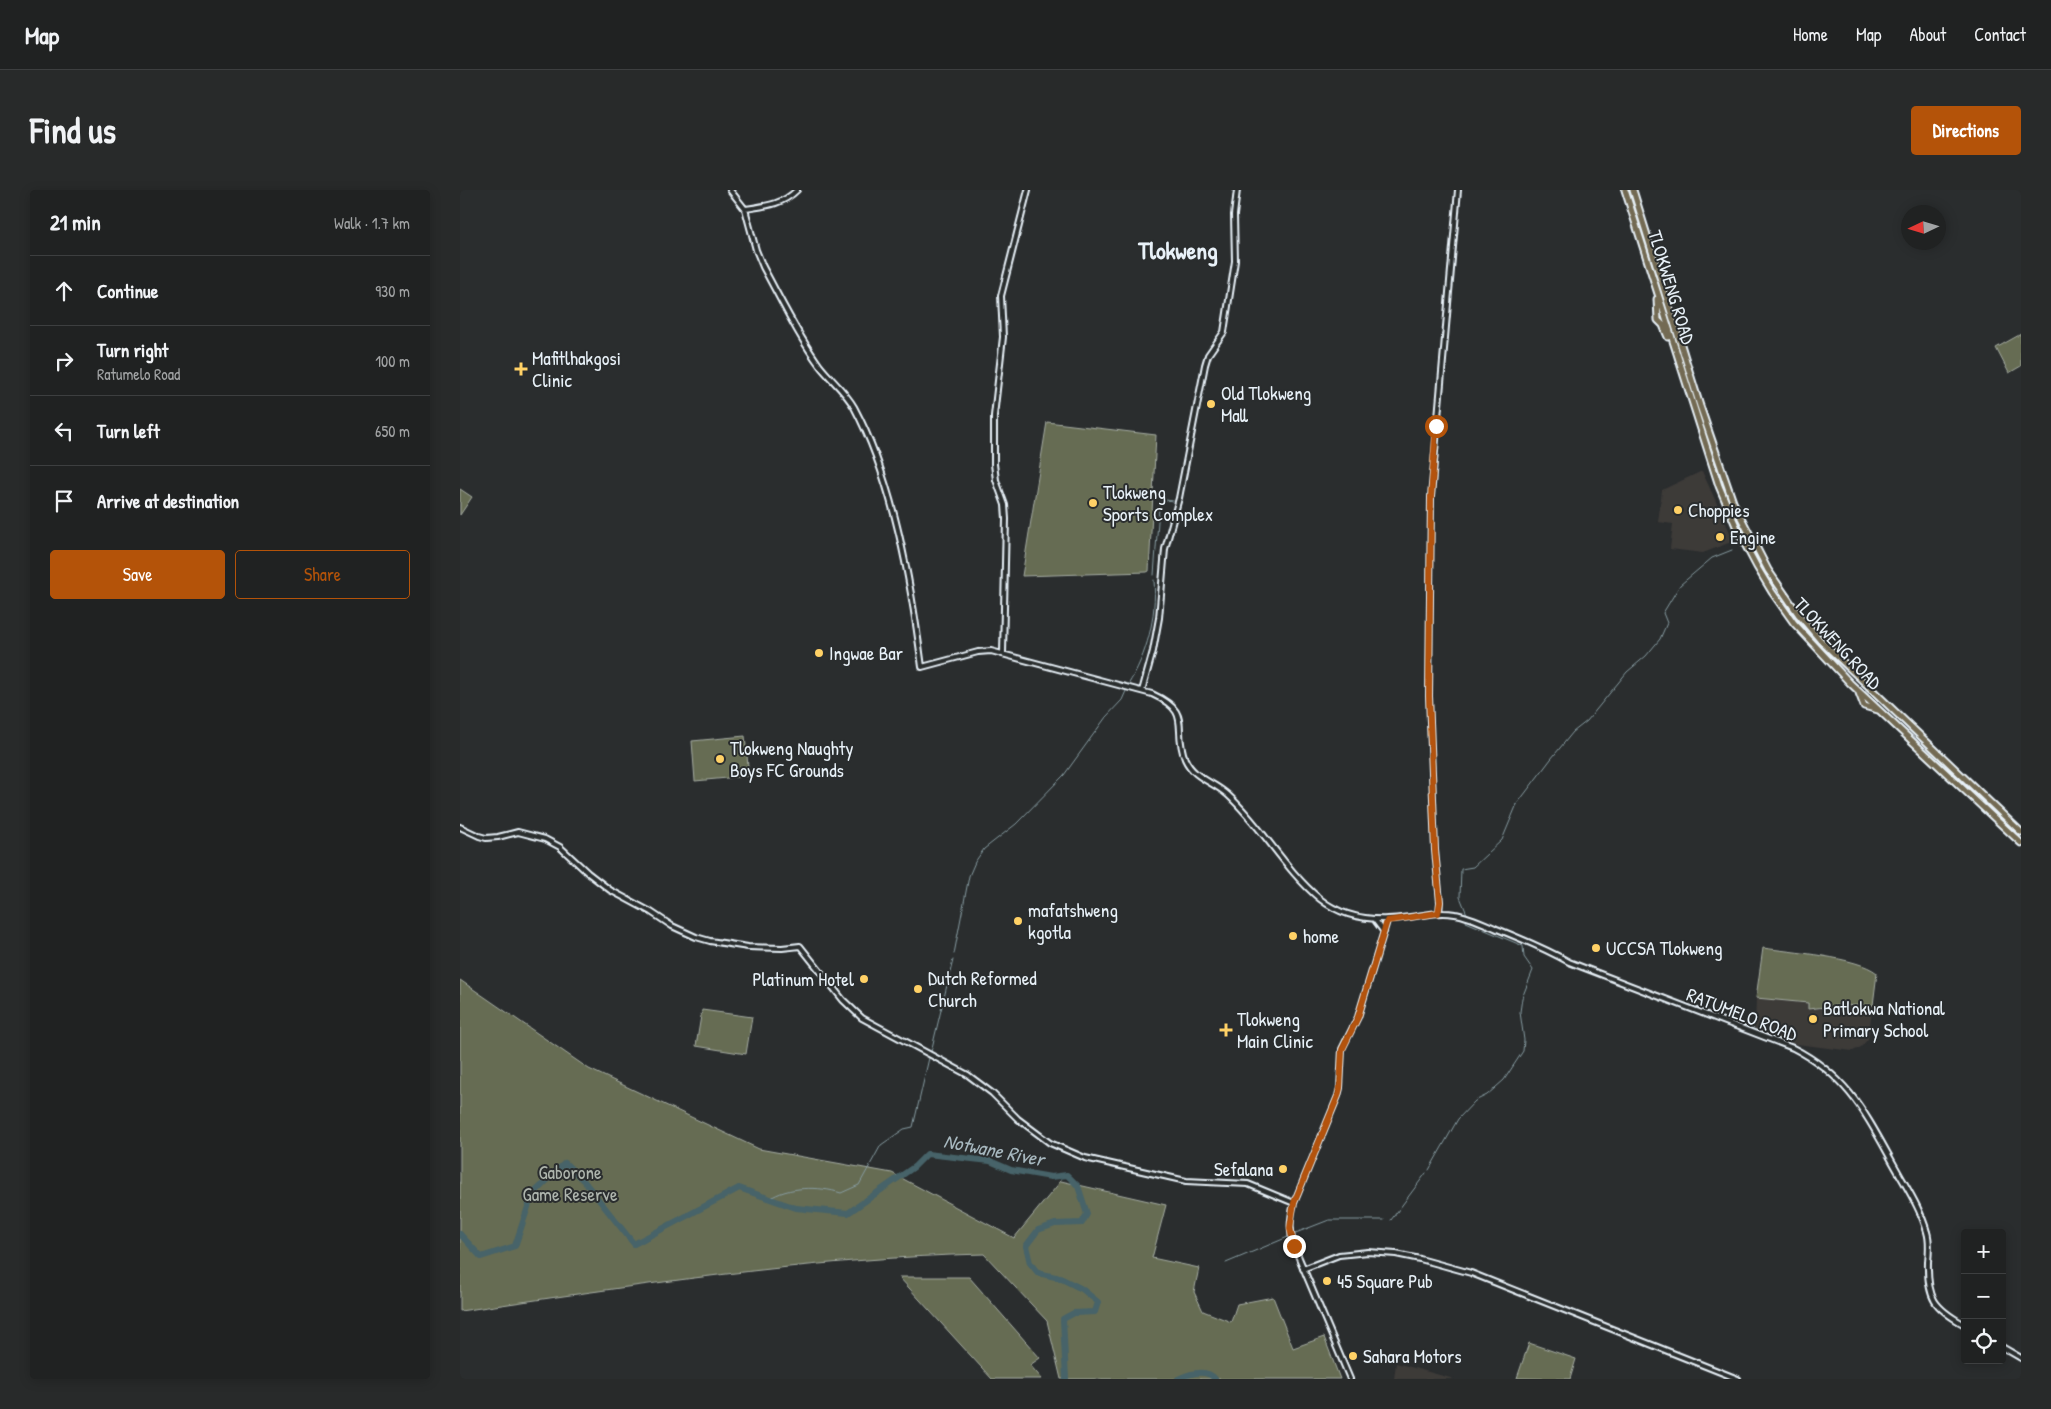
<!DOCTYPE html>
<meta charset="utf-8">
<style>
body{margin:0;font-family:"Patrick Hand",sans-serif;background:#282a2a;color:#f1f3f6}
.controls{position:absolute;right:15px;bottom:15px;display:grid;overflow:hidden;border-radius:5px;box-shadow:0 2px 12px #0003}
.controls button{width:45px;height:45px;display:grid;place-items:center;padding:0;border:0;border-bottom:1px solid #3d3f40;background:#202222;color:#f1f3f6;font:25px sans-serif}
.compass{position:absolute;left:1441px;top:15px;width:45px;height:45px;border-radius:50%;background:#202222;box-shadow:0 2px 12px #0003;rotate:266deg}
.stop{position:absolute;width:15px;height:15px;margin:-11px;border:4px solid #b45309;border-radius:50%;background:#fff}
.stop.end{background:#b45309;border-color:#fff;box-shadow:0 1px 5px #0008}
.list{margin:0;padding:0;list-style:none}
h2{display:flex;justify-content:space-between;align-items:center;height:65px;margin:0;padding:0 20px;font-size:21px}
h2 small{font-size:16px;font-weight:400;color:#a2a4a5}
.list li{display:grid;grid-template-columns:32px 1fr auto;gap:15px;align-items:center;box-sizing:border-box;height:70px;padding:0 20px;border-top:1px solid #3d3f40}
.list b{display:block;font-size:19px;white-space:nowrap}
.list p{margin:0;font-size:16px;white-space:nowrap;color:#a2a4a5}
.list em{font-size:16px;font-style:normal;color:#a2a4a5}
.actions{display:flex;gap:10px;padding:15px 20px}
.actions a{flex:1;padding:11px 0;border:1px solid #b45309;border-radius:5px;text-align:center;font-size:18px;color:#b45309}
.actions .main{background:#b45309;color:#fff}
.icon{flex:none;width:28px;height:28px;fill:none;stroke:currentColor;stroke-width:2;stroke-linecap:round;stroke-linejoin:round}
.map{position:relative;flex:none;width:1561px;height:1189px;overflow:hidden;border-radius:5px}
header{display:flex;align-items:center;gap:30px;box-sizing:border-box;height:70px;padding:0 25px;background:#202222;border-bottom:1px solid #3d3f40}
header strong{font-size:24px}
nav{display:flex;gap:28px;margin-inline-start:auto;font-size:18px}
.intro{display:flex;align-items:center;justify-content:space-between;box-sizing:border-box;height:120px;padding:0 30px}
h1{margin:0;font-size:35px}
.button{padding:12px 22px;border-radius:5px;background:#b45309;color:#fff;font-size:18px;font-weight:700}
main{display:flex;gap:30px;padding:0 30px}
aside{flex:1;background:#202222;border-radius:5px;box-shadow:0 2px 12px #0003}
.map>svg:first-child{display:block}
.built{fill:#3d3a39}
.green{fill:#666c52;stroke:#a7aea5}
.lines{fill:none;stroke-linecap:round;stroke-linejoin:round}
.stream{stroke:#879ca2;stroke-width:1}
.river{stroke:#466369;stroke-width:6}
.tertiary-casing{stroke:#e8f1f8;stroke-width:8}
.primary-casing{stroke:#e8f1f8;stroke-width:9}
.tertiary{stroke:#2a2d2e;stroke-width:4}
.primary{stroke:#736b52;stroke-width:5}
.route{stroke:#b45309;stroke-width:6}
.poi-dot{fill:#ffd166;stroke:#2a2d2e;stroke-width:2}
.labels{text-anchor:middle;stroke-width:4;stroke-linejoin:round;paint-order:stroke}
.street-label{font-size:19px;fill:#e8f1f8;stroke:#2a2d2e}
.poi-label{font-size:19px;fill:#e8f1f8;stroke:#2a2d2e;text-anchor:start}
.park-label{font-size:19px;fill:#aeb5ad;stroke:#2a2d2e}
.water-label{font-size:20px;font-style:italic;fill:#a7b8bf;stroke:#2a2d2e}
.district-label{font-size:24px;font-weight:bold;fill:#e8f1f8;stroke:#2a2d2e}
</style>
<header>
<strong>Map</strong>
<nav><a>Home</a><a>Map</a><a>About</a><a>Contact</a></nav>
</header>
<div class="intro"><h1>Find us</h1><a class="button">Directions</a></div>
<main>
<aside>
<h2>21 min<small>Walk · 1.7 km</small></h2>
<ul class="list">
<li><svg class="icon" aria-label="ahead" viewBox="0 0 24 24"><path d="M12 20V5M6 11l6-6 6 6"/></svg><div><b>Continue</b></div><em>930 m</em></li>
<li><svg class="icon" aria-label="right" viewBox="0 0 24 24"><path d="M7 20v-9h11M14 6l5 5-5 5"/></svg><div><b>Turn right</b><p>Ratumelo Road</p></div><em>100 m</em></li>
<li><svg class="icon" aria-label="left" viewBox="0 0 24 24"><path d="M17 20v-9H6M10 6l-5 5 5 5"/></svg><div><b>Turn left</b></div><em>650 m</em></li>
<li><svg class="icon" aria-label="arrive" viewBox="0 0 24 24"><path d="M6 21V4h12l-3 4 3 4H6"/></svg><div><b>Arrive at destination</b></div></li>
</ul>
<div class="actions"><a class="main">Save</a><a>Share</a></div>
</aside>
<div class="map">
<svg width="1561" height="1189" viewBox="0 0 1561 1189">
<rect width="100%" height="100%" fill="#2a2d2e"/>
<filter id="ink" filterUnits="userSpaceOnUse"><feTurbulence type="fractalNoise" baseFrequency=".02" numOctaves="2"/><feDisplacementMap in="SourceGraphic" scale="10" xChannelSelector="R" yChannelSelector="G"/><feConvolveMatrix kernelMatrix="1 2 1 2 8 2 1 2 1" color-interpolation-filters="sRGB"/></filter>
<g filter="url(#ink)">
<path class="built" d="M1242,281L1274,351L1243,363L1210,359L1213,334L1198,332L1202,300Z
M1296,808L1348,813V819L1413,815L1408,849L1401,857L1393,861L1336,854L1295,839Z
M936,1173L994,1189H934Z"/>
<path class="green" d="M1561,144V176L1549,183L1536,158Z
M587,232L696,245L689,381L687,382L562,386Z
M0,299L12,307L0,325Z
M285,546L289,586L235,591L232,551Z
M1303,758C1330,762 1398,767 1417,783L1413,815L1374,816L1348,819V813L1296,808Z
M0,790L129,879L299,959L432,983L554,1048L601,991L706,1015L692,1068L739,1078L734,1102L743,1121L771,1132L777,1114L813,1107L833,1158L864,1147L880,1189H601L587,1131L524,1064C348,1068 174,1096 0,1121Z
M242,820L292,827L286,864L236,856Z
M439,1087H509L580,1168L570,1175L582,1189H532Z
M1069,1153L1116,1169L1110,1189L1057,1188Z"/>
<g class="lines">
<path class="stream" d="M694,385L699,318L701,311L706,310L713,311
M668,495C687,464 697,427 694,390
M1007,724L1000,707L1001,679L1013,677L1042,650L1057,614L1091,569L1113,542L1127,531L1167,482L1186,466L1200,449L1207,433L1203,423L1220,395L1252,368L1272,360
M494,764L509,686L515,672L524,659L556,634L604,585L646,527L662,510L666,501
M471,862L493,770
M969,980L998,929L1015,911L1027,905L1044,890L1063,861L1064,850L1060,822L1062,808L1073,780L1064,767L1063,756L1006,732L1007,729
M309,1009C328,996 359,996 381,1003L399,995L421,955L444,939L453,937L469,868
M931,1030L966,983
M833,1044L869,1030H924
M766,1073L828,1047"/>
<path class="river" d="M0,1044L21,1067L55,1056L72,1005L105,973L123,990L174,1054L279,998L336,1018L388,1023L454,977L467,964L530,971L551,980L591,987L607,985L618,996L627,1024L622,1033L595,1034L578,1040L566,1056L570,1073L578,1083L600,1088L622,1099L638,1112L635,1122L614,1123L603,1129L606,1189
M718,1189C729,1184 746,1178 755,1189"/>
<g class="tertiary-casing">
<path id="tertiary" d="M270,0L285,19L296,60L303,77C321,110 338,146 360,176C371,190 385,201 394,217C434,292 451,393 462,477L518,462L531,461L692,504C734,523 712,537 725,569C734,589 753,591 768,605C802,636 824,679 860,709C886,730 918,732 950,727C965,725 979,721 995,724C1009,726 1023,733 1037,739C1062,749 1086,759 1109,772L1333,858C1390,887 1407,927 1437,980C1448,1000 1461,1020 1467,1042C1470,1051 1469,1062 1468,1072C1467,1108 1474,1118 1505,1135
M285,19C305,16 322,15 337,0
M543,463L546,329L545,315L536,290L534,274V226L543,147L541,106L568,0
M682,501L693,461L699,428L705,359L719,308L745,175L748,165L764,142L775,71L774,25L777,0
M0,637L19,646L26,648L38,647L58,642L85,649L100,657L128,683L150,700L191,722L212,736L236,747L250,751L288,757L322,758L340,756L383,810L402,828L508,885L532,903L558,929L590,953L625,968L726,991L788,994L834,1013
M979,723L980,712L975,660L969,506L971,307L998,0
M915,730L924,742
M843,1079L879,1065L908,1062L936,1064L960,1069L1011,1083L1278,1189
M1542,1157L1561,1168
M890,1189L834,1056C829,1041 830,1029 834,1013L878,906L880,898L882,859L898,827L927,731"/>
</g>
<g class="primary-casing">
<path id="primary" d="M1165,0L1259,296L1279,343L1297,377L1312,402L1334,433L1390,493L1561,653
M1173,0L1240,216L1273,312L1308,380L1339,425L1360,450L1561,642
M1197,109L1198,130L1203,135L1208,147
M1399,503L1404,516L1418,520"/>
</g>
<use href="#tertiary" class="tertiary"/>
<use href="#primary" class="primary"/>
</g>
</g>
<g class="lines" filter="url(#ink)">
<path class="route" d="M834,1056L830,1038L834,1013L878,906L880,898L882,860L898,827L927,731L978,723L980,712L975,660L969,506L971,307L976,236"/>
</g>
<g class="poi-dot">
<path d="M58.5 171.5h5v5h5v5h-5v5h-5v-5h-5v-5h5z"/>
<circle cx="751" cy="214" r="5"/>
<circle cx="633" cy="313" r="5"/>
<circle cx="1218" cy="320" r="5"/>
<circle cx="1260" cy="347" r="5"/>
<circle cx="359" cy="463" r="5"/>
<circle cx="260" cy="569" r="5"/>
<circle cx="558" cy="731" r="5"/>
<circle cx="833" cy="746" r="5"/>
<circle cx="1136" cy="758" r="5"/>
<circle cx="404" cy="789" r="5"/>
<circle cx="458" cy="799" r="5"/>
<circle cx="1353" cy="829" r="5"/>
<path d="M763.5 832.5h5v5h5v5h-5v5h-5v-5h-5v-5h5z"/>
<circle cx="823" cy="979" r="5"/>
<circle cx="867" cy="1091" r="5"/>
<circle cx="893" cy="1166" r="5"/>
</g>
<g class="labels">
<g class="street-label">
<text transform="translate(1212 97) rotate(73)" y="7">TLOKWENG ROAD</text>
<text transform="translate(1378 453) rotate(47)" y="7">TLOKWENG ROAD</text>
<text transform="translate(1282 824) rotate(21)" y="7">RATUMELO ROAD</text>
</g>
<g class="poi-label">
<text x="72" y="175">Mafitlhakgosi<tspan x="72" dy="22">Clinic</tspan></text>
<text x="761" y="210">Old Tlokweng<tspan x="761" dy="22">Mall</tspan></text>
<text x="643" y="309">Tlokweng<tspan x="643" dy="22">Sports Complex</tspan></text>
<text x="1228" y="327">Choppies</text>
<text x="1270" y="354">Engine</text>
<text x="369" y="470">Ingwae Bar</text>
<text x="270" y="565">Tlokweng Naughty<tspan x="270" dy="22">Boys FC Grounds</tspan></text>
<text x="568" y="727">mafatshweng<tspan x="568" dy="22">kgotla</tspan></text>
<text x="843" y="753">home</text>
<text x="1146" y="765">UCCSA Tlokweng</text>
<text x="468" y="795">Dutch Reformed<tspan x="468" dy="22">Church</tspan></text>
<text x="394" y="796" text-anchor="end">Platinum Hotel</text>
<text x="1363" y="825">Batlokwa National<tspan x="1363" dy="22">Primary School</tspan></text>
<text x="777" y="836">Tlokweng<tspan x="777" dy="22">Main Clinic</tspan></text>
<text x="813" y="986" text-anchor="end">Sefalana</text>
<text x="877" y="1098">45 Square Pub</text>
<text x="903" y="1173">Sahara Motors</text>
</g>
<g class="park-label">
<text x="110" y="989">Gaborone<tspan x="110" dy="22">Game Reserve</tspan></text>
</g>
<g class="water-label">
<text transform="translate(534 960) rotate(11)" y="7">Notwane River</text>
</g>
<g class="district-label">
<text x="718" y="69">Tlokweng</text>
</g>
</g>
</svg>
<div class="controls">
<button>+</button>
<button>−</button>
<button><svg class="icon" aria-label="locate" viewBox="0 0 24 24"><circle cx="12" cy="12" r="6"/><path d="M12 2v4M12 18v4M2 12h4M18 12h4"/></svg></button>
</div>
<svg class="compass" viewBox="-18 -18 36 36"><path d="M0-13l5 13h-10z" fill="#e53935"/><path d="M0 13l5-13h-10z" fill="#a2a4a5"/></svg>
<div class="stop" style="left:976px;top:236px"></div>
<div class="stop end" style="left:834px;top:1056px"></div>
</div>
</main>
